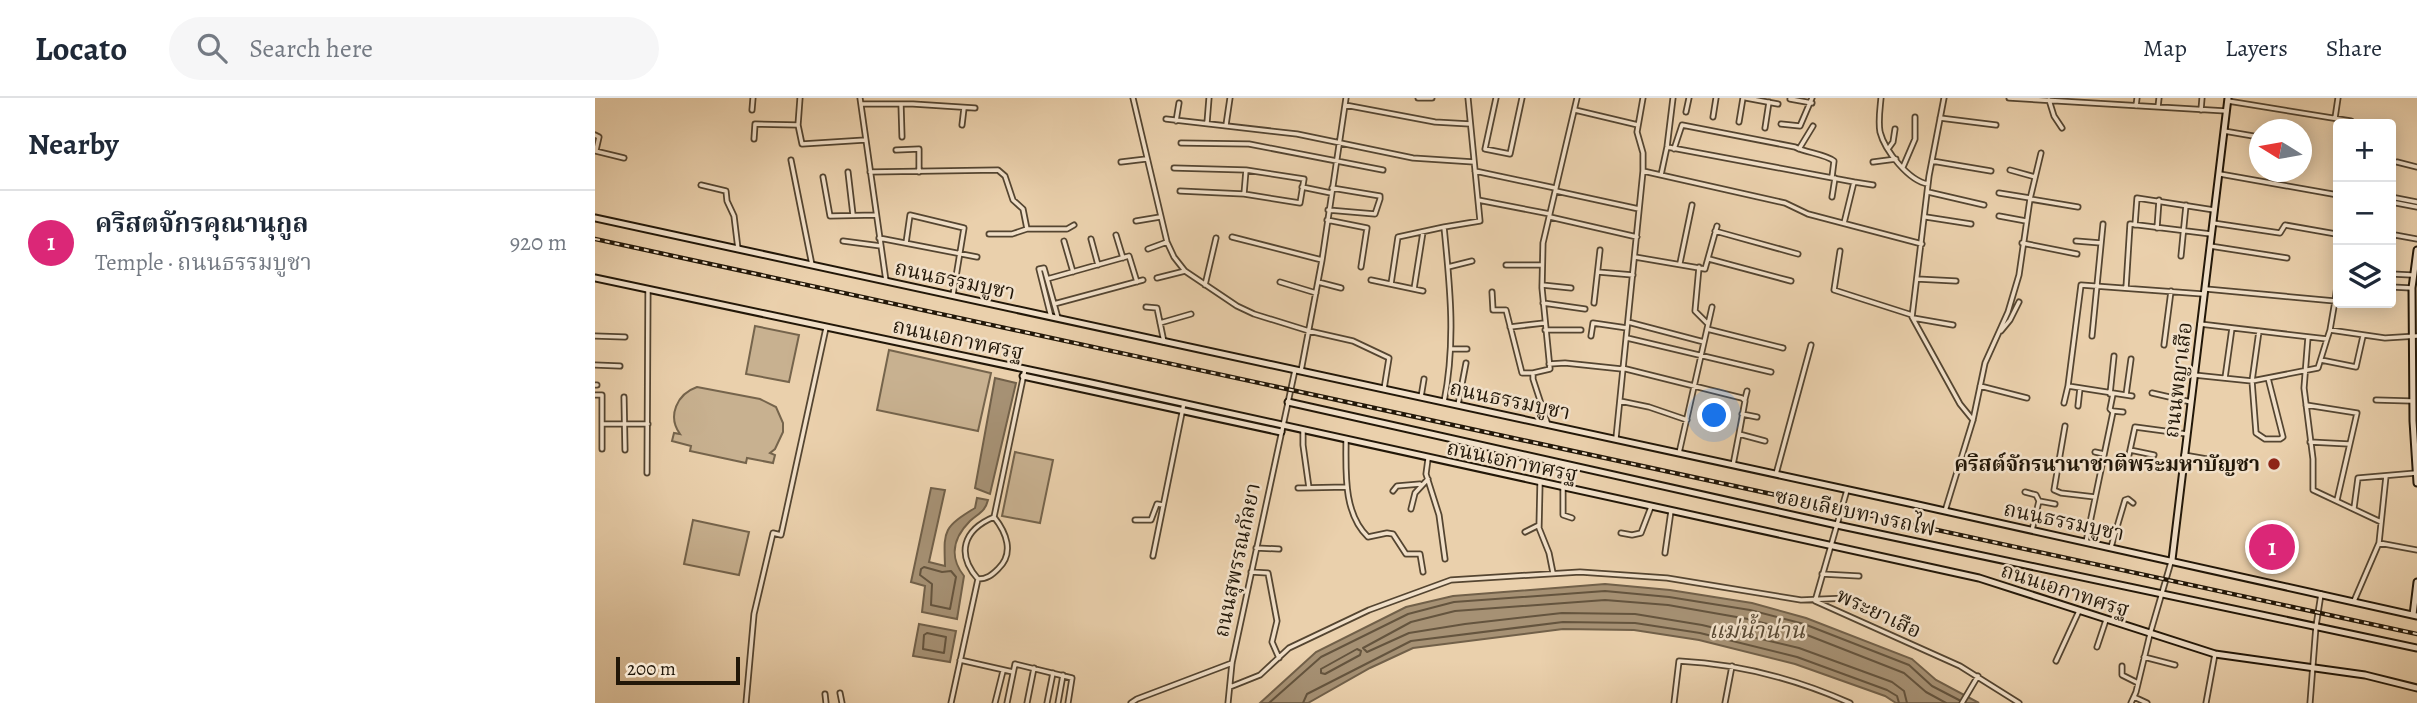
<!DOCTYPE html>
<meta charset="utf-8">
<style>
body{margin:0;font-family:Alegreya,"Noto Serif Thai",serif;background:#f6f6f7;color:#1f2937}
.controls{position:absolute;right:21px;top:21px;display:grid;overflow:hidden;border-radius:7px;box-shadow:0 4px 18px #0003}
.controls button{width:63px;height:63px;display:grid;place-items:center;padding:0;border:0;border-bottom:2px solid #e0e1e3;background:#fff;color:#1f2937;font:35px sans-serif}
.compass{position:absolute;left:1654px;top:21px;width:63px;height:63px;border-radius:50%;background:#fff;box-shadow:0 4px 18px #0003;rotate:281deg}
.scale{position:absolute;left:21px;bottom:18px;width:124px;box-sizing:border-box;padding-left:7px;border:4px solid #221708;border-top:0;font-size:19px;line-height:24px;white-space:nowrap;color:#221708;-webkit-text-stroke:5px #f1e0c9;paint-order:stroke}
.you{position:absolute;left:1120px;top:318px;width:24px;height:24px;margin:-18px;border:5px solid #fff;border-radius:50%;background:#1a73e8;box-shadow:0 0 0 10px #1a73e833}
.badge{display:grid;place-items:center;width:46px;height:46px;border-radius:50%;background:#db2777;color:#fff;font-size:23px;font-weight:700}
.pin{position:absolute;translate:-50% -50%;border:4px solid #fff;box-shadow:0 2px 7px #0006}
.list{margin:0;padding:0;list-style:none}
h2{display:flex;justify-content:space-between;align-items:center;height:91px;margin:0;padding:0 28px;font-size:30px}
h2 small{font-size:23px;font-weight:400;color:#747a83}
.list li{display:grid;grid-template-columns:46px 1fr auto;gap:21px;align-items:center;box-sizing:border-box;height:105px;padding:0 28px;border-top:2px solid #e0e1e3}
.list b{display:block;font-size:26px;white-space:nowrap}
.list p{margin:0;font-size:23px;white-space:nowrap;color:#747a83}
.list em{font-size:23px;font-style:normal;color:#747a83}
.icon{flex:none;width:38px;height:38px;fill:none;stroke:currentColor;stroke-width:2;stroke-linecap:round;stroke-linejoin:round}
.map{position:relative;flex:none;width:1822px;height:605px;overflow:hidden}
header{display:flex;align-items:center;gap:42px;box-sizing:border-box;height:98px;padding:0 35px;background:#fff;border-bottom:2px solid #e0e1e3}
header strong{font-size:33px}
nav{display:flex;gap:38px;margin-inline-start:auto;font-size:24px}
.search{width:490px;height:63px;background:#f6f6f7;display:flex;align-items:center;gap:18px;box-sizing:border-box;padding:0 24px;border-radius:38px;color:#747a83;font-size:26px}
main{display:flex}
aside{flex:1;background:#fff}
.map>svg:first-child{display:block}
.green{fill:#c8b190;stroke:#75644c;stroke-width:2}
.water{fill:#a69174;stroke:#716049;stroke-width:2}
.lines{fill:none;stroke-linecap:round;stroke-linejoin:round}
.shore{stroke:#64543e;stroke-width:2}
.street-casing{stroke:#544531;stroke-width:7}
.secondary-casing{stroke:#221708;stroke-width:9}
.street{stroke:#f1e0c9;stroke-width:3.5}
.secondary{stroke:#f1e0c9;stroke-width:5}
.rail-casing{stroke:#221708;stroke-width:4.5}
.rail{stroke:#f1e0c9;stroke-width:2;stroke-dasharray:5;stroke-linecap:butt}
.poi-dot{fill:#8f2418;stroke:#f1e0c9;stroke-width:2.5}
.labels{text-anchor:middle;stroke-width:5;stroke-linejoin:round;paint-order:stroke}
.street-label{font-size:21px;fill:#221708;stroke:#f1e0c9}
.poi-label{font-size:21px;font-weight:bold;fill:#221708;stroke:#f1e0c9;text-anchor:end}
.water-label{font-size:23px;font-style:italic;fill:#574833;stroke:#f1e0c9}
</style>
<header>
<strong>Locato</strong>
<div class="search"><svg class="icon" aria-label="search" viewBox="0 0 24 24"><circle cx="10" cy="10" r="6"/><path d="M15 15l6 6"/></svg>Search here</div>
<nav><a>Map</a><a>Layers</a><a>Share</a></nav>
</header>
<main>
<aside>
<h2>Nearby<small></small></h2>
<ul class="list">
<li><span class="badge">1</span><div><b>คริสตจักรคุณานุกูล</b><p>Temple · ถนนธรรมบูชา</p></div><em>920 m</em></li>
</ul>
</aside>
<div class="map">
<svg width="1822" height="605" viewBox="0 0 1822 605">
<rect width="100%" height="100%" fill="#ead0ac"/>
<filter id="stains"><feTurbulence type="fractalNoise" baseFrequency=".00286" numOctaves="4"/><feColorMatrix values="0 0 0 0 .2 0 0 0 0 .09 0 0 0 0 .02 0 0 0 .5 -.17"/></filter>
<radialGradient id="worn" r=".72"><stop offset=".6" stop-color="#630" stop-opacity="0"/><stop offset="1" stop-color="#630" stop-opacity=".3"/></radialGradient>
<path class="green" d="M160,228L204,237L194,284L151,276Z
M294,252L396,275L383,333L282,312Z
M102,289L165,301L181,309L188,325V334L180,351L175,355L180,357L178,365L152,360L151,365L95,353L96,348L77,343L79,335L85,336C72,318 82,296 102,289Z
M420,354L458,362L445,425L407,418Z
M98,422L154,434L144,477L89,466Z"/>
<path class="water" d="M400,280L421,285L395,396L380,390Z
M336,390L350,392L334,464L350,468C349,433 347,430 380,410L382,400L393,402C390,414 384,415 375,423C358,440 354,459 369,478L362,521L327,514L330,488L316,484Z
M1010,486L1075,492L1157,505L1211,520L1317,561L1341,582L1384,605H1301L1290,598L1200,566L1104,542L1039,532L968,531L818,550L775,570L713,605H665L721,554L811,509L858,498Z
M324,526L361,533L355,564L318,558Z"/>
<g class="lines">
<path class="shore" d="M329,469L347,474L356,473L361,479L355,511L336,507L337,486L325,477L326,471Z
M332,535L351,539L349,555L328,551L329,537Z
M762,551L766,553L765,557L730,576L726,575V571Z
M674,605L726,559L813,516L859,504L1010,493L1074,499L1155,512L1209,526L1314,567L1337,588L1364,602
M708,605L712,596L816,543L968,524L1040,525L1105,535L1202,559L1292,592L1302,598L1304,605
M1312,605L1309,593L1297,584L1204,550L1107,527L1040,516L967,515L870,526L814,535L772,554L768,550L816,524L860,513L1010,502L1073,507L1153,521L1207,535L1309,575L1331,594L1351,605"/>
<g class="street-casing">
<path id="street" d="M265,0L291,183
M538,0L572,144L579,159L590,173L642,208L659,216L714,233L758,243L794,260L789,291
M823,0H837
M901,0L890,51L915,56L927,0
M1151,0L1183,6
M1286,0C1285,11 1283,23 1285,34C1290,53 1314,83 1333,86
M1349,0L1334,78L1317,219L1365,306L1378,322
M1414,0L1631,13
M1195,1L1217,5
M1454,2L1459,18L1467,30
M1633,3L1756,23V26
M266,6H318L380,10
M306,6L307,39
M750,7L840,24L875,26
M1541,8L1542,0
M1563,9L1564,0
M157,12L158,0
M980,12L1043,27
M1606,12L1607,0
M1091,14L1094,0
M1118,19L1121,0
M1345,20L1401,27
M1740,20L1743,0
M571,21L702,36L818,60L879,64
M581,23L584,5
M1144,24L1148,0
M612,25L614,0
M1186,26L1205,28L1217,0
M203,27L205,0
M367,27L369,10
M631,27L635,0
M1170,30L1174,4
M1629,33L1664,39
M0,37L4,39L1,52
M159,41L160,26L203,27L207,46L270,42
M586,45L654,46L788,72
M1072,49L1259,84L1249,125
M1079,51L1087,27L1200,49C1212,55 1230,56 1239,63L1237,79
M1204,51L1218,28
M1293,51L1298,44L1300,31
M301,52L324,51V74
M0,53L29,60
M196,62L217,167
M1337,63L1396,73
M526,64L551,61
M1278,64L1301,61
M1802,64L1822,69
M1308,69L1320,41V19
M579,70L651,72L709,81L705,105L649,96L585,93
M1415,72L1440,79
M880,73L960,90
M1048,73V55L1042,34L1048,0
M253,74L258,117
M275,74L403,72L410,78L418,102L428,111L432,131H472L479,127
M1625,76L1743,97
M1066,77L1072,49L1078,0
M228,79L235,118L281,117
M1259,84L1278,87
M106,87L131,93L132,103L139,118L143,151
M707,89L736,95
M961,93L1044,111
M1333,94L1389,107
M1404,95L1435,100
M649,96L651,72
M1237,99L1240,80
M1796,99L1822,104
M1435,101L1483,109
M883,102L955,116
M1796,104L1822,109
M733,112L780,116L785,101V98L737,90
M1404,118L1431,123
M955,119L1042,139
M1331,119L1376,126
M732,122L772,130L766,169
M541,123L565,119
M1618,125L1685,135L1690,127L1741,136
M1540,127L1542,100L1619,112
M1562,130L1564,102
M1120,133L1203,156
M394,136H417L432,131
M521,137L528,160
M637,139L727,162
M284,140L382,159
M1796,140L1800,137L1822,141
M496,141L503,167
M248,143L286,148
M469,143L478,174
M1481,143L1506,145
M311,145L315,117L369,130L358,197
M1427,145L1482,156
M1615,148L1692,160
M553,151L572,144
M1245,153L1239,192L1317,217
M1586,158L1591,107
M1040,159L1110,171L1122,128
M1114,161L1196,183
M1085,165L1097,107
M911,167H947
M853,169L877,163
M1104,169L1100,213L1113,226
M1003,174L1038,177
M1796,176L1817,177
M562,180L590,173
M452,181L534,158L542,184
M1322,181L1361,183
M776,182L828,193
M685,184L721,195
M723,184L746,190
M796,186L803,139L849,129
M610,187L621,140
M947,187L976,190
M1796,189L1817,190
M1531,190L1535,126L1616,136
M819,191L828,134
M1611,191L1740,203L1735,232
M897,194L898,212H911L927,275H938
M1740,203L1743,180
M948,205L990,211
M999,205L1005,152
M459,206L548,182
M551,209L562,210L569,244
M456,219L444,171L449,170L463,220
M1318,220L1358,227
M1033,224L1109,244
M565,225L596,216
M1605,226L1732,241L1735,232L1790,240L1822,238
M915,229L949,225
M1112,231L1188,250
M950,232H986
M1406,233L1415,222L1424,204
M1664,233L1657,283L1661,335L1670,341H1685L1688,339L1673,280
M0,238L30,239
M996,238L998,225L1032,230
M1497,238L1508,126
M1713,239L1709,290L1718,361V392L1786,424
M1032,240L1176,274
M1569,247L1576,193
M856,251H872
M1726,262L1761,269L1768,238
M954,266L970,265L1027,271
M0,267L25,268
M1027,270L1147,300L1150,303L1144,336L1170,343
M706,273L727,162L751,0
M1599,277L1657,283L1723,270L1732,241
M1630,280L1637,230
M0,287H2
M1385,288L1432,300
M1557,295L1596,304
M1515,296L1519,258
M0,297H7V351
M1531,297L1536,261
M1537,298L1473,288L1486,187L1608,196
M29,299L30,352
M826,299L829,281
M1150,301L1152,293
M1781,302L1817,303
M1025,303L1054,309L1092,322
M849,304C861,244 855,189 849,129L885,123L873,0
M1469,305L1473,288
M863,307L871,265
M1711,307L1762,315L1742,402
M1483,308L1485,290
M1518,313L1528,314
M1147,316L1162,319
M7,326H53
M953,327L938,281V275L955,271L947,190L948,145L982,0
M1470,328L1459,392L1466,395L1500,399
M708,332V347L714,390
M1021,340L1048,73L1190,105L1213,116L1327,146
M751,342C751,374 748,415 773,439L792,435L798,436L811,456H825L828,474
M1715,344L1754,346
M1535,352L1559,357
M1500,354L1509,356
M1084,355L1117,209
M1589,357L1635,365
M833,361L831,376L844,417L850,461
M1532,366L1540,329L1592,336
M1138,367L1144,336
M52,375L53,191
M1181,376L1216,247
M945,385L944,430L954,455L958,475
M703,390L752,389
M968,390V417L977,420
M1252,392L1220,503L1365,568L1424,605
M798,393L802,388L825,386
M1430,394L1441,397L1444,403
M1759,410L1763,380L1821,375
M816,411L820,395L833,381
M1350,413L1378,322L1390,265L1413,214L1424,177L1435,101L1446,55
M399,419L430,271
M540,422H556L562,406L568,407
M1437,432L1444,403L1460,406
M930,434L944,427
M1026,435L1037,437L1046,435L1056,409
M1491,444L1518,314L1515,311L1518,296
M1784,445L1822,452
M1516,449L1530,402L1533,401L1538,405
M661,450L684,451
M1070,455L1076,413
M558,458L589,305
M656,474L673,475L682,523L677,544L684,560
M1227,476L1264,478
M1759,503L1784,445L1791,378
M1502,549L1511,522
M1549,559L1580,567
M365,562L418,574
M1461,563L1484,513
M1527,568V577L1543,585
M635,589L665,577L694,550L774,512L856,482L985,474L1072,480L1206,502L1253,500
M245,595L247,605
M230,596L231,605
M1539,599L1552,605
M151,605L159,516L178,435L186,437L231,230
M356,605L383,481C361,456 368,432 399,419C411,434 420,455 403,471C397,477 392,481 383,481
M400,605L408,573
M412,605L420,566L477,580L473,605
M432,605L439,570
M452,605L458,575
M463,605L468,577
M536,605L542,601L637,565
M633,605L637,565L700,272
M1079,605L1084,563C1145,566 1199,580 1255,605
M1130,605L1137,568
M1367,605L1383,578
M1536,605L1541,594L1555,536L1576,464
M1611,605L1620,556
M1715,605L1721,528L1726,496"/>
</g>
<g class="secondary-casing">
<path id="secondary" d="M0,120L1314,405L1822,518
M1822,152L1817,190L1818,323L1822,385
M0,180L496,285L1384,480L1620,556L1770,577L1822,590
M428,278L686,334
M693,304L1242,427L1822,550
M1577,462L1633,0
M1818,517L1822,484"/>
</g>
<use href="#street" class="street"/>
<use href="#secondary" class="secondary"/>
<g class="rail-casing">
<path id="rail" d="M0,141L1822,536"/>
</g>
<use href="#rail" class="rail"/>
</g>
<circle class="poi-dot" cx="1679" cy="366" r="7"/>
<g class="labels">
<g class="street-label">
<text transform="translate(360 182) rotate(12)" y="7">ถนนธรรมบูชา</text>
<text transform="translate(363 241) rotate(12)" y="7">ถนนเอกาทศรฐ</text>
<text transform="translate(1583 282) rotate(-83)" y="7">ถนนพญาเสือ</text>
<text transform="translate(915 302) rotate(12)" y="7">ถนนธรรมบูชา</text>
<text transform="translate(917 363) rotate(12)" y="7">ถนนเอกาทศรฐ</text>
<text transform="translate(1260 414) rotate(12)" y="7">ซอยเลียบทางรถไฟ</text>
<text transform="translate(1469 423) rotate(12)" y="7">ถนนธรรมบูชา</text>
<text transform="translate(642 462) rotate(-78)" y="7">ถนนสุพรรณกัลยา</text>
<text transform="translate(1470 492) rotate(18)" y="7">ถนนเอกาทศรฐ</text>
<text transform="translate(1284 515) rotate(25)" y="7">พระยาเสือ</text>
</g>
<g class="poi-label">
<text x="1665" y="373">คริสต์จักรนานาชาติพระมหาบัญชา</text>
</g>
<g class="water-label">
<text x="1162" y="540">แม่น้ำน่าน</text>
</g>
</g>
<rect width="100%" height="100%" filter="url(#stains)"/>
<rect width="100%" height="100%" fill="url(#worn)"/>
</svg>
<div class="controls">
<button>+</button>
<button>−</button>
<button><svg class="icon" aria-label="layers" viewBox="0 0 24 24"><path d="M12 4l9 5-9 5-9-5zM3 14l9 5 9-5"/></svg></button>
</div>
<svg class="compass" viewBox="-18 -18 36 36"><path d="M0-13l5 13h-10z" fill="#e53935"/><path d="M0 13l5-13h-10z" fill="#747a83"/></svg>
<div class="scale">200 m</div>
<div class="you"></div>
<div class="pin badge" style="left:1677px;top:449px">1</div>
</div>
</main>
